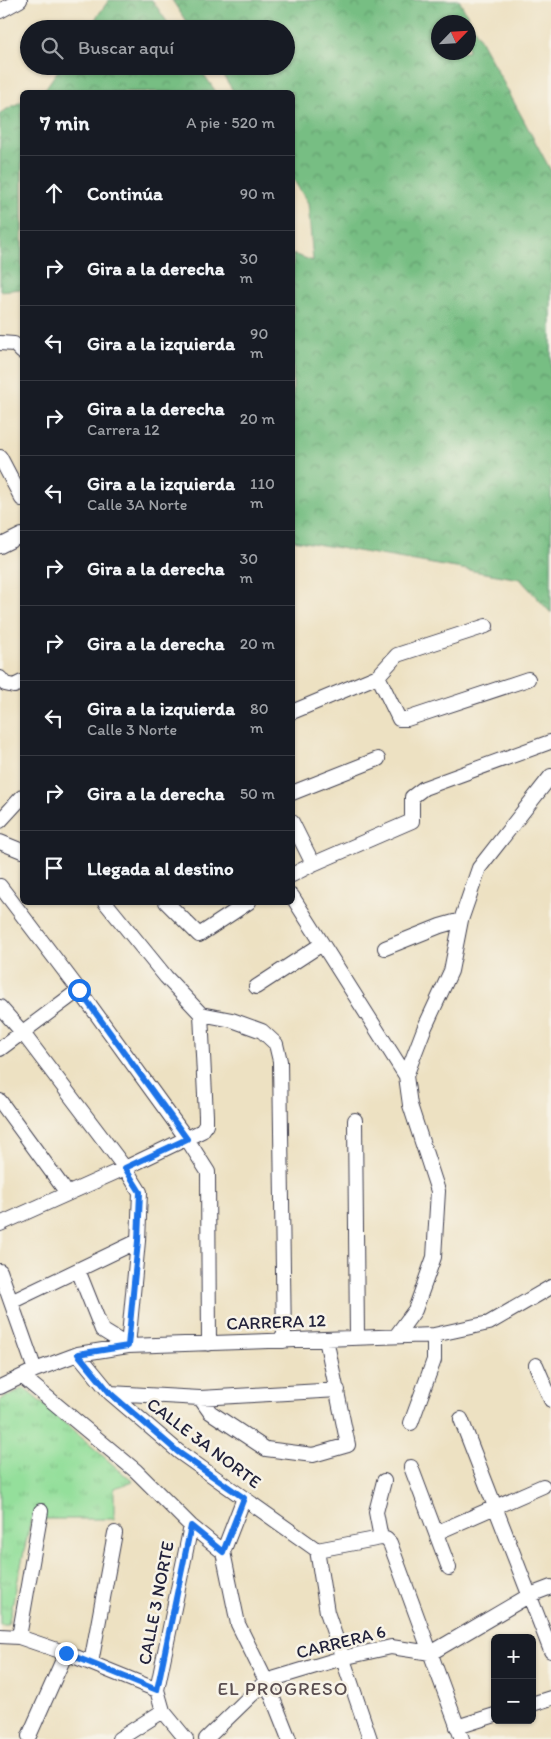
<!DOCTYPE html>
<html lang="es">
<meta charset="utf-8">
<style>
body{margin:0;font-family:Itim,sans-serif;background:#242831;color:#f1f3f6}
.controls{position:absolute;right:15px;bottom:15px;display:grid;overflow:hidden;border-radius:8px;box-shadow:0 1px 4px #0004}
.controls button{width:45px;height:45px;display:grid;place-items:center;padding:0;border:0;border-bottom:1px solid #363941;background:#171b24;color:#f1f3f6;font:25px sans-serif}
.compass{position:absolute;left:431px;top:15px;width:45px;height:45px;border-radius:50%;background:#171b24;box-shadow:0 1px 4px #0004;rotate:65deg}
.stop{position:absolute;width:15px;height:15px;margin:-11px;border:4px solid #1a73e8;border-radius:50%;background:#fff}
.stop.end{background:#1a73e8;border-color:#fff;box-shadow:0 1px 5px #0008}
.list{margin:0;padding:0;list-style:none}
h2{display:flex;justify-content:space-between;align-items:center;height:65px;margin:0;padding:0 20px;font-size:21px}
h2 small{font-size:16px;font-weight:400;color:#9ea1a6}
.list li{display:grid;grid-template-columns:32px 1fr auto;gap:15px;align-items:center;box-sizing:border-box;height:75px;padding:0 20px;border-top:1px solid #363941}
.list b{display:block;font-size:19px;white-space:nowrap}
.list p{margin:0;font-size:16px;white-space:nowrap;color:#9ea1a6}
.list em{font-size:16px;font-style:normal;color:#9ea1a6}
.icon{flex:none;width:28px;height:28px;fill:none;stroke:currentColor;stroke-width:2;stroke-linecap:round;stroke-linejoin:round}
.map{position:relative;flex:none;width:551px;height:1739px;overflow:hidden}
.search{position:absolute;background:#171b24;box-shadow:0 1px 4px #0004;left:20px;top:20px;width:275px;height:55px;display:flex;align-items:center;gap:12px;box-sizing:border-box;padding:0 18px;border-radius:28px;color:#9ea1a6;font-size:19px}
.panel{position:absolute;background:#171b24;box-shadow:0 1px 4px #0004;left:20px;top:90px;width:275px;height:815px;border-radius:8px}
.map>svg:first-child{display:block}
.grass{fill:url(#grass-tufts);stroke:#5b806b}
.forest{fill:url(#forest-crowns);stroke:#4c705f;fill-rule:evenodd}
.lines{fill:none;stroke-linecap:round;stroke-linejoin:round}
.minor-casing{stroke:#403f4f;stroke-width:16}
.minor{stroke:#fff;stroke-width:14}
.route{stroke:#1a73e8;stroke-width:6}
.labels{text-anchor:middle;stroke-width:5;stroke-linejoin:round;paint-order:stroke}
.street-label{font-size:18px;fill:#22223b;stroke:#f7f3e8}
.neighbourhood-label{font-size:19px;letter-spacing:1px;fill:#5b4f51;stroke:#f7f3e8}
</style>
<div class="map">
<svg width="551" height="1739" viewBox="0 0 551 1739">
<defs>
<pattern id="grass-tufts" width="24" height="20" patternUnits="userSpaceOnUse" patternTransform="scale(1.25)"><rect width="24" height="20" fill="#94df9b"/><path d="M3 7l-1-3M5 7V3M7 7l1-3M15 17l-1-3M17 17v-4M19 17l1-3" fill="none" stroke="#7fbf86"/></pattern>
<pattern id="forest-crowns" width="20" height="18" patternUnits="userSpaceOnUse" patternTransform="scale(1.25)"><rect width="20" height="18" fill="#77be83"/><path d="M2 6a3 3 0 1 1 6 0M12 15a3 3 0 1 1 6 0" fill="none" stroke="#619a6c"/></pattern>
</defs>
<rect width="100%" height="100%" fill="#f7f3e8"/>
<filter id="ink" filterUnits="userSpaceOnUse"><feTurbulence type="fractalNoise" baseFrequency=".02" numOctaves="2"/><feDisplacementMap in="SourceGraphic" scale="10" xChannelSelector="R" yChannelSelector="G"/><feConvolveMatrix kernelMatrix="1 2 1 2 8 2 1 2 1" color-interpolation-filters="sRGB"/></filter>
<filter id="wash" filterUnits="userSpaceOnUse"><feTurbulence type="fractalNoise" baseFrequency=".0096" numOctaves="4" result="noise"/><feDisplacementMap in="SourceGraphic" scale="20" xChannelSelector="R" yChannelSelector="G"/><feGaussianBlur stdDeviation="1.12" result="paint"/><feColorMatrix in="noise" values="0 0 0 0 0 0 0 0 0 0 0 0 0 0 0 0 0 1.4 0 .05"/><feComposite in="paint" operator="in"/></filter>
<g filter="url(#wash)">
<rect width="100%" height="100%" fill="#ede1c2"/>
<path class="grass" d="M24,1388L133,1482L114,1488V1519H31L8,1625H0V1400Z"/>
<path class="forest" d="M109,0H152L172,29H88Z
M172,0H459L551,171V613L520,579L293,540V254L313,261L308,203L293,179L292,92H234L217,66H286V29H191ZM438,22H468V52H438Z
M61,66H198L216,92H38L45,89Z
M22,101V289L0,291V113Z"/>
</g>
<g filter="url(#ink)">
<g class="lines">
<g class="minor-casing">
<path id="minor" d="M0,11L20,0
M0,343L14,344L22,352
M0,457L22,499
M0,546L22,535
M378,676L399,719H407L528,679
M0,678L5,684L14,686L22,682
M292,712L378,676L397,655L486,626
M292,793L378,759
M0,821L22,797
M292,822L313,864
M0,842L22,851
M292,875L313,864L412,821V797L424,788L550,742
M0,886L79,990L187,1139L208,1172L209,1344
M292,896L406,1076
M105,902L166,977L201,1014L232,1020L262,1031L276,1044L280,1061L284,1341
M166,902L199,935L249,902
M385,948L440,926L461,920
M256,987L322,944
M0,1007L22,1032L125,1168L140,1192L138,1241L128,1346L102,1330L78,1270
M0,1049L79,990
M0,1101L67,1193
M355,1120L357,1337
M0,1224L125,1168L202,1131L206,1125V1116L201,1014
M0,1271L35,1370
M11,1302L138,1241
M396,1336L415,1310L434,1257L438,1191L410,1105L406,1076L424,1029L451,971L461,920L479,868L551,776
M78,1354L110,1393L179,1452L317,1550
M536,1365L551,1400
M23,1377L136,1471L191,1526L223,1552
M0,1387L35,1370L78,1354L128,1346L434,1335L489,1323L551,1287
M110,1393L200,1398L338,1390
M200,1398L210,1412L266,1449L313,1455L348,1445L326,1339
M461,1419L551,1651
M411,1423L434,1360V1335
M411,1467L449,1568
M244,1498L223,1552L238,1624L266,1681L289,1739
M436,1533L543,1486
M381,1538L386,1539L390,1543L462,1739
M381,1538L376,1512L384,1481
M317,1550L327,1612L370,1739
M317,1550L381,1538
M0,1636L19,1637L66,1653L157,1690
M19,1637L41,1511
M91,1663L115,1533
M532,1704L551,1698
M457,1727L495,1715
M29,1736L66,1653
M119,1739L163,1711
M186,1739L163,1711L157,1690L191,1526
M206,1739L266,1681L342,1658L391,1647L431,1653L530,1595L551,1587"/>
</g>
<use href="#minor" class="minor"/>
</g>
</g>
<g class="lines" filter="url(#ink)">
<path class="route" d="M66,1653L157,1690L191,1526L223,1552L244,1498L178,1452L110,1393L78,1354L128,1346L138,1241L140,1192L125,1168L187,1139L79,990"/>
</g>
<g class="labels">
<g class="street-label">
<text transform="translate(276 1322) rotate(-2)" y="6">CARRERA 12</text>
<text transform="translate(204 1443) rotate(37)" y="6">CALLE 3A NORTE</text>
<text transform="translate(156 1603) rotate(-79)" y="6">CALLE 3 NORTE</text>
<text transform="translate(341 1642) rotate(-14)" y="6">CARRERA 6</text>
</g>
<g class="neighbourhood-label">
<text x="283" y="1695">EL PROGRESO</text>
</g>
</g>
</svg>
<div class="controls">
<button>+</button>
<button>−</button>
</div>
<svg class="compass" viewBox="-18 -18 36 36"><path d="M0-13l5 13h-10z" fill="#e53935"/><path d="M0 13l5-13h-10z" fill="#9ea1a6"/></svg>
<div class="stop" style="left:79px;top:990px"></div>
<div class="stop end" style="left:66px;top:1653px"></div>
<div class="search"><svg class="icon" aria-label="search" viewBox="0 0 24 24"><circle cx="10" cy="10" r="6"/><path d="M15 15l6 6"/></svg>Buscar aquí</div>
<section class="panel">
<h2>7 min<small>A pie · 520 m</small></h2>
<ul class="list">
<li><svg class="icon" aria-label="ahead" viewBox="0 0 24 24"><path d="M12 20V5M6 11l6-6 6 6"/></svg><div><b>Continúa</b></div><em>90 m</em></li>
<li><svg class="icon" aria-label="right" viewBox="0 0 24 24"><path d="M7 20v-9h11M14 6l5 5-5 5"/></svg><div><b>Gira a la derecha</b></div><em>30 m</em></li>
<li><svg class="icon" aria-label="left" viewBox="0 0 24 24"><path d="M17 20v-9H6M10 6l-5 5 5 5"/></svg><div><b>Gira a la izquierda</b></div><em>90 m</em></li>
<li><svg class="icon" aria-label="right" viewBox="0 0 24 24"><path d="M7 20v-9h11M14 6l5 5-5 5"/></svg><div><b>Gira a la derecha</b><p>Carrera 12</p></div><em>20 m</em></li>
<li><svg class="icon" aria-label="left" viewBox="0 0 24 24"><path d="M17 20v-9H6M10 6l-5 5 5 5"/></svg><div><b>Gira a la izquierda</b><p>Calle 3A Norte</p></div><em>110 m</em></li>
<li><svg class="icon" aria-label="right" viewBox="0 0 24 24"><path d="M7 20v-9h11M14 6l5 5-5 5"/></svg><div><b>Gira a la derecha</b></div><em>30 m</em></li>
<li><svg class="icon" aria-label="right" viewBox="0 0 24 24"><path d="M7 20v-9h11M14 6l5 5-5 5"/></svg><div><b>Gira a la derecha</b></div><em>20 m</em></li>
<li><svg class="icon" aria-label="left" viewBox="0 0 24 24"><path d="M17 20v-9H6M10 6l-5 5 5 5"/></svg><div><b>Gira a la izquierda</b><p>Calle 3 Norte</p></div><em>80 m</em></li>
<li><svg class="icon" aria-label="right" viewBox="0 0 24 24"><path d="M7 20v-9h11M14 6l5 5-5 5"/></svg><div><b>Gira a la derecha</b></div><em>50 m</em></li>
<li><svg class="icon" aria-label="arrive" viewBox="0 0 24 24"><path d="M6 21V4h12l-3 4 3 4H6"/></svg><div><b>Llegada al destino</b></div></li>
</ul>
</section>
</div>
